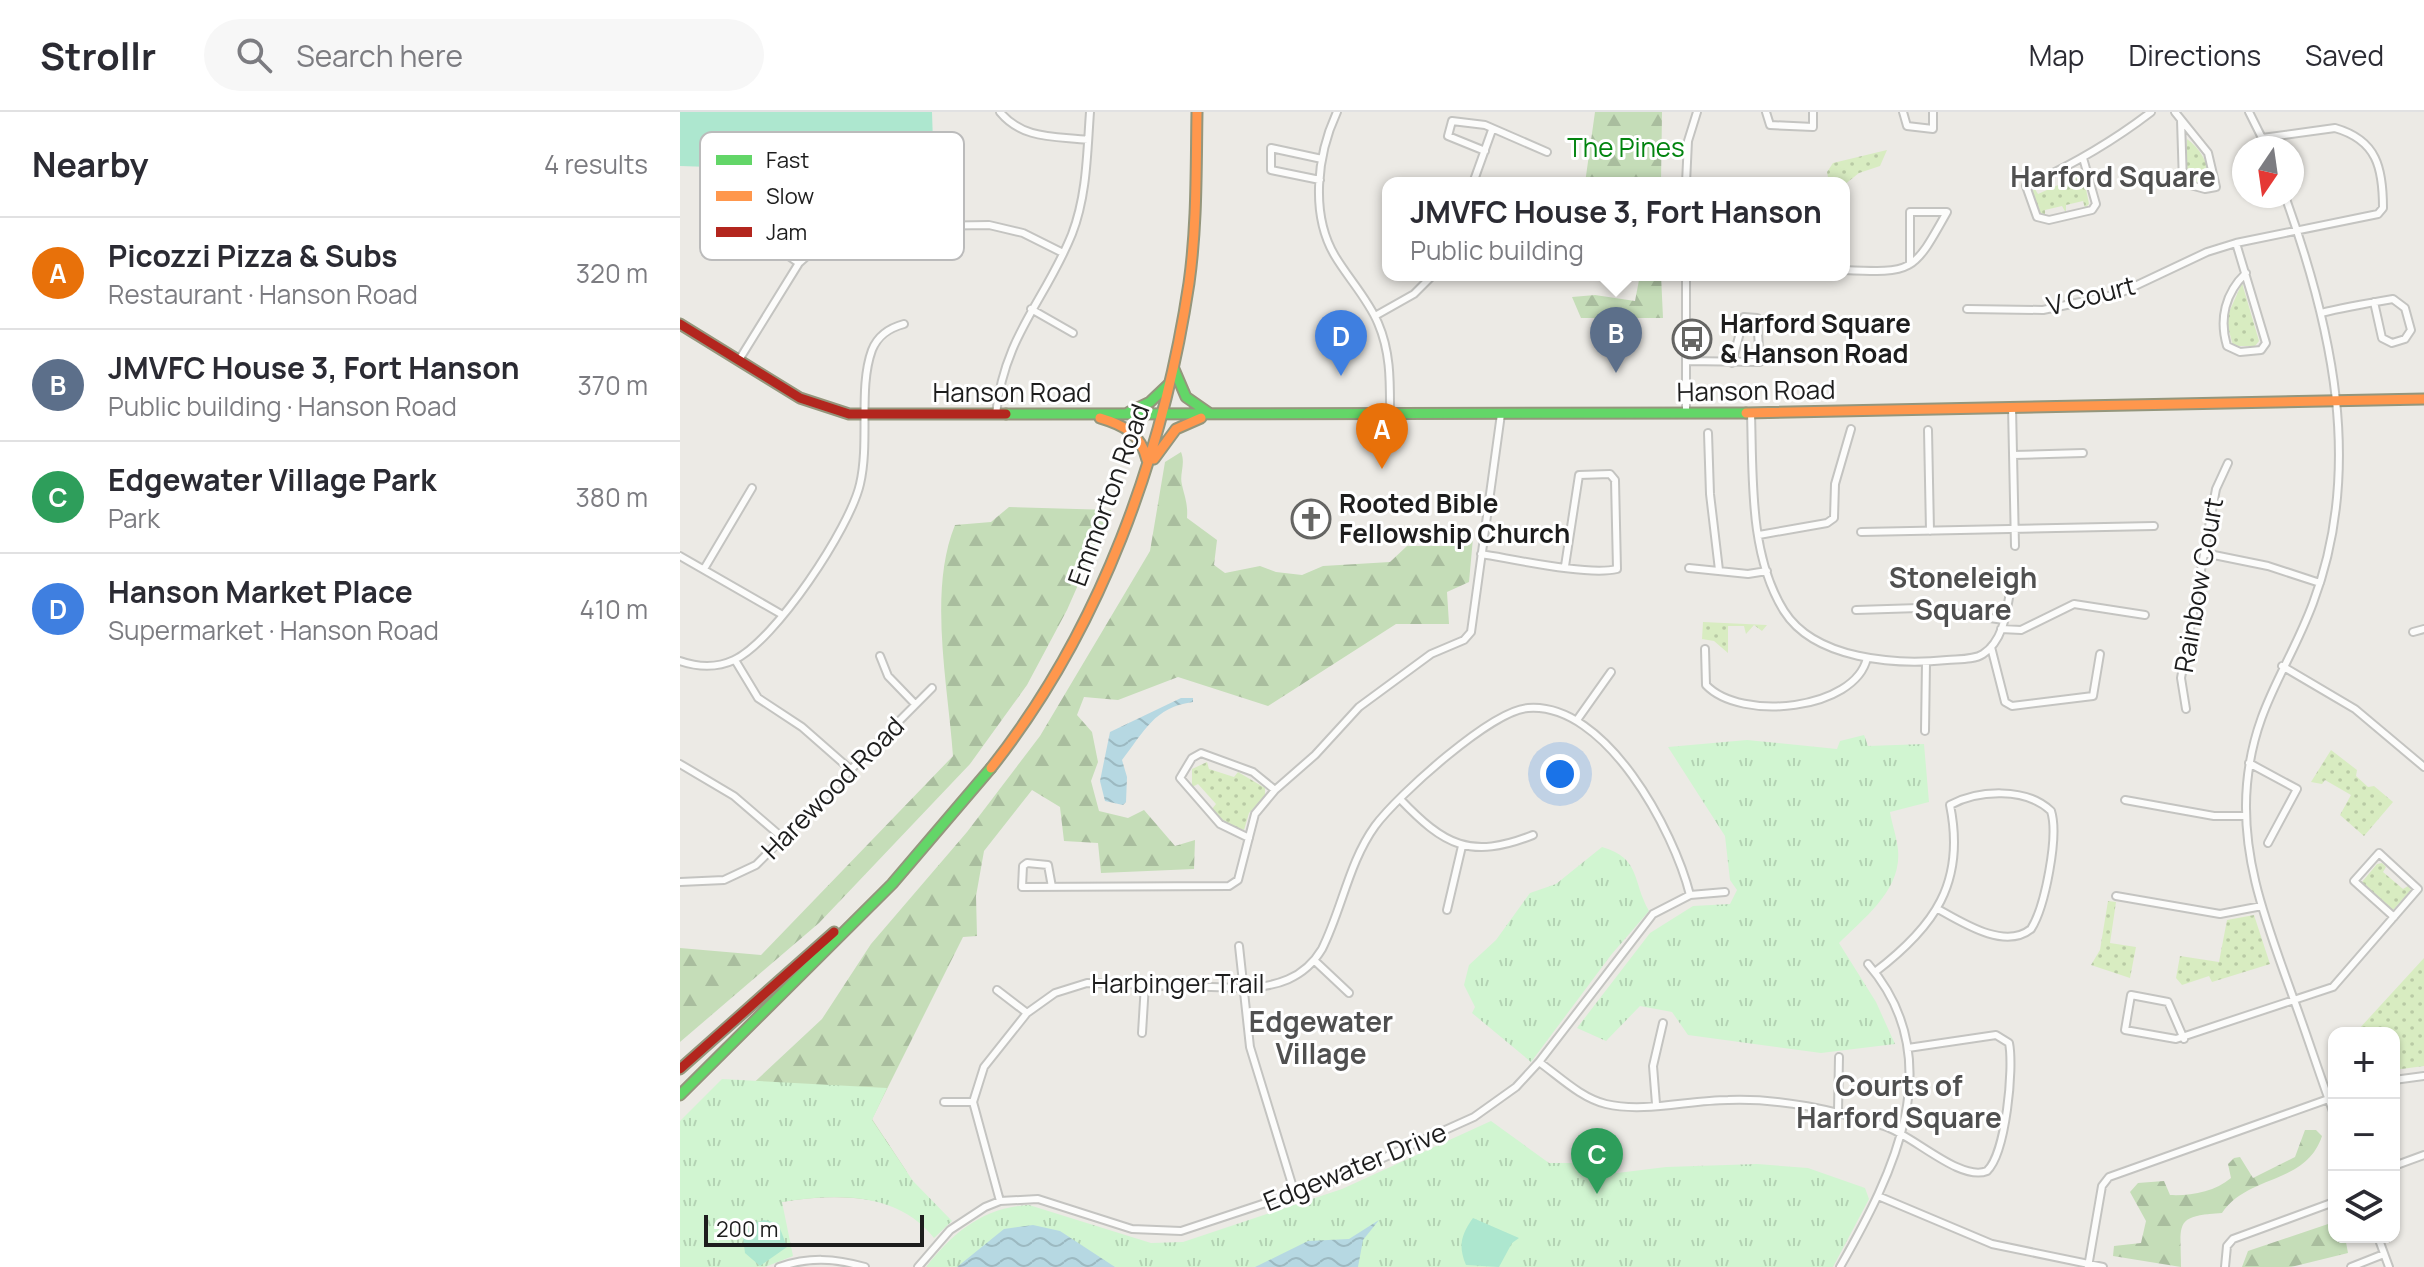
<!DOCTYPE html>
<meta charset="utf-8">
<style>
body{margin:0;font-family:Manrope,sans-serif;background:#f7f7f7;color:#2b2b33}
.controls{position:absolute;right:24px;bottom:24px;display:grid;overflow:hidden;border-radius:16px;box-shadow:0 2px 6px #0004}
.controls button{width:72px;height:72px;display:grid;place-items:center;padding:0;border:0;border-bottom:2px solid #e1e1e2;background:#fff;color:#2b2b33;font:40px sans-serif}
.compass{position:absolute;left:1552px;top:24px;width:72px;height:72px;border-radius:50%;background:#fff;box-shadow:0 2px 6px #0004;rotate:193deg}
.scale{position:absolute;left:24px;bottom:20px;width:220px;box-sizing:border-box;padding-left:8px;border:4px solid #1d1d1d;border-top:0;font-size:22px;line-height:28px;white-space:nowrap;color:#1d1d1d;-webkit-text-stroke:6px #fff;paint-order:stroke}
.you{position:absolute;left:880px;top:662px;width:28px;height:28px;margin:-20px;border:6px solid #fff;border-radius:50%;background:#1a73e8;box-shadow:0 0 0 12px #1a73e833}
.badge{display:grid;place-items:center;width:52px;height:52px;border-radius:50%;background:#2563eb;color:#fff;font-size:26px;font-weight:700}
.pin{position:absolute;translate:-50% -66px;filter:drop-shadow(0 2px 4px #0008)}
.pin::after{content:'';position:absolute;top:42px;width:28px;height:24px;background:inherit;clip-path:polygon(0 0,100% 0,50% 100%)}
.popup{position:absolute;left:702px;top:65px;width:468px;height:104px;box-sizing:border-box;display:grid;place-content:center;border-radius:16px;background:#fff;filter:drop-shadow(0 2px 6px #0005);font-size:26px;white-space:nowrap;color:#7c7c81}
.popup b{font-size:30px;color:#2b2b33}
.popup::after{content:'';position:absolute;left:50%;top:100%;margin-left:-16px;border:16px solid transparent;border-top-color:#fff}
.list{margin:0;padding:0;list-style:none}
h2{display:flex;justify-content:space-between;align-items:center;height:104px;margin:0;padding:0 32px;font-size:34px}
h2 small{font-size:26px;font-weight:400;color:#7c7c81}
.list li{display:grid;grid-template-columns:52px 1fr auto;gap:24px;align-items:center;box-sizing:border-box;height:112px;padding:0 32px;border-top:2px solid #e1e1e2}
.list b{display:block;font-size:30px;white-space:nowrap}
.list p{margin:0;font-size:26px;white-space:nowrap;color:#7c7c81}
.list em{font-size:26px;font-style:normal;color:#7c7c81}
.icon{flex:none;width:44px;height:44px;fill:none;stroke:currentColor;stroke-width:2;stroke-linecap:round;stroke-linejoin:round}
.map{position:relative;flex:none;width:1744px;height:1155px;overflow:hidden}
header{display:flex;align-items:center;gap:48px;box-sizing:border-box;height:112px;padding:0 40px;background:#fff;border-bottom:2px solid #e1e1e2}
header strong{font-size:38px}
nav{display:flex;gap:44px;margin-inline-start:auto;font-size:28px}
.search{width:560px;height:72px;background:#f7f7f7;display:flex;align-items:center;gap:20px;box-sizing:border-box;padding:0 28px;border-radius:44px;color:#7c7c81;font-size:30px}
main{display:flex}
aside{flex:1;background:#fff}
.map>svg:first-child{display:block}
.grass{fill:url(#grass-dots)}
.forest{fill:url(#forest-firs)}
.park{fill:url(#park-tufts)}
.pitch{fill:#ade7cf}
.water{fill:url(#water-waves)}
.lines{fill:none;stroke-linecap:round;stroke-linejoin:round}
.street-casing{stroke:#c4c4c1;stroke-width:10}
.fast-casing{stroke:#94967c;stroke-width:13}
.slow-casing{stroke:#94967c;stroke-width:13}
.jam-casing{stroke:#94967c;stroke-width:13}
.street{stroke:#fcfcfb;stroke-width:6}
.fast{stroke:#63d668;stroke-width:9}
.slow{stroke:#ff974d;stroke-width:9}
.jam{stroke:#b3261e;stroke-width:9}
.labels{text-anchor:middle;stroke-width:6;stroke-linejoin:round;paint-order:stroke}
.park-label{font-size:26px;fill:#02840f;stroke:#fff}
.street-label{font-size:26px;fill:#1d1d1d;stroke:#fff}
.poi-label{font-size:26px;font-weight:bold;fill:#1d1d1d;stroke:#fff;text-anchor:start}
.neighbourhood-label{font-size:28px;font-weight:bold;fill:#505050;stroke:#fff}
.key{fill:#fff;stroke:#bbb;stroke-width:2}
.key-label{font-size:22px;fill:#1d1d1d}
</style>
<header>
<strong>Strollr</strong>
<div class="search"><svg class="icon" aria-label="search" viewBox="0 0 24 24"><circle cx="10" cy="10" r="6"/><path d="M15 15l6 6"/></svg>Search here</div>
<nav><a>Map</a><a>Directions</a><a>Saved</a></nav>
</header>
<main>
<aside>
<h2>Nearby<small>4 results</small></h2>
<ul class="list">
<li><span class="badge" style="background:#e8710a">A</span><div><b>Picozzi Pizza &amp; Subs</b><p>Restaurant · Hanson Road</p></div><em>320 m</em></li>
<li><span class="badge" style="background:#5c6f8a">B</span><div><b>JMVFC House 3, Fort Hanson</b><p>Public building · Hanson Road</p></div><em>370 m</em></li>
<li><span class="badge" style="background:#2e9e5b">C</span><div><b>Edgewater Village Park</b><p>Park</p></div><em>380 m</em></li>
<li><span class="badge" style="background:#3f7fe0">D</span><div><b>Hanson Market Place</b><p>Supermarket · Hanson Road</p></div><em>410 m</em></li>
</ul>
</aside>
<div class="map">
<svg width="1744" height="1155" viewBox="0 0 1744 1155">
<defs>
<pattern id="grass-dots" width="8" height="8" patternUnits="userSpaceOnUse" patternTransform="scale(2)"><rect width="8" height="8" fill="#d8ecc1"/><path d="M2 2h.1M6 6h.1" fill="none" stroke="#b9caa5" stroke-width="1.8" stroke-linecap="round"/></pattern>
<pattern id="forest-firs" width="22" height="20" patternUnits="userSpaceOnUse" patternTransform="scale(2)"><rect width="22" height="20" fill="#c5ddb8"/><path d="M5 1l3.5 6h-7zM16 11l3.5 6h-7z" fill="#a9bd9e"/></pattern>
<pattern id="park-tufts" width="24" height="20" patternUnits="userSpaceOnUse" patternTransform="scale(2)"><rect width="24" height="20" fill="#d1f5d1"/><path d="M3 7l-1-3M5 7V3M7 7l1-3M15 17l-1-3M17 17v-4M19 17l1-3" fill="none" stroke="#b3d2b3"/></pattern>
<pattern id="water-waves" width="16" height="10" patternUnits="userSpaceOnUse" patternTransform="scale(2)"><rect width="16" height="10" fill="#b6d8e2"/><path d="M0 5q4-4 8 0t8 0" fill="none" stroke="#9cb9c1"/></pattern>
</defs>
<rect width="100%" height="100%" fill="#eceae5"/>
<path class="grass" d="M1507,27C1520,36 1528,51 1530,66L1524,71L1514,70L1505,65Z
M1207,38L1200,54L1179,61L1164,73L1149,71L1147,60L1153,51Z
M1394,59L1403,62L1409,92L1405,96L1403,89L1386,93V101L1382,94L1365,98V104L1361,103L1352,79L1355,77L1358,82L1396,65Z
M1562,171L1579,229L1575,234H1553L1546,207Z
M1023,510L1087,513L1082,519L1074,513L1066,522L1064,514H1048V541L1034,529L1022,527Z
M1651,638L1677,658L1676,664L1688,675L1694,674L1713,690L1684,724L1660,703L1671,683L1645,668L1642,672L1631,670Z
M527,650L529,657L554,665L558,660L585,676V684L569,701L564,718L544,711L532,697L536,692L518,672L512,675V657Z
M1702,751L1706,755L1703,760L1723,777L1728,774L1731,778L1713,798L1682,770L1697,752Z
M1428,789L1436,790L1430,831L1456,835L1450,866L1411,853L1420,838Z
M1574,803L1590,852L1532,870L1529,864L1502,873L1496,866L1500,844L1539,850L1547,808Z
M1744,846V954L1714,958V921H1679L1678,918Z"/>
<path class="forest" d="M915,0H982L981,71H905Z
M960,163H981L983,206H901L892,185L915,183L955,189Z
M501,340C506,352 499,362 502,373C505,386 508,392 507,406L537,428L534,453L545,461L580,454L596,460L622,463L643,454L710,450L727,434H764L772,422L784,419L793,426L789,470L767,480L769,512H716L588,594L498,565L438,588L404,585L397,603L412,620L418,650L411,669L419,699L448,706L464,698L495,734L515,728L514,757L421,761L418,731L384,729L380,695L352,678L304,739L296,784L297,824L283,825L192,1007L227,1060L229,1100C190,1082 144,1083 102,1090L35,1007L142,907L191,832L287,720L360,624L470,439L485,350Z
M329,395L431,398L387,498L347,573L290,652L139,811L0,930V836L81,843L273,644C268,573 248,479 275,413L311,410Z
M1625,1018H1636L1642,1024C1626,1073 1568,1062 1542,1101C1493,1104 1501,1111 1501,1155L1433,1144L1434,1134L1461,1131L1466,1109L1450,1080L1458,1071L1484,1069L1490,1083C1510,1084 1535,1080 1551,1066L1548,1052L1554,1046L1560,1045L1573,1066L1615,1045Z
M1654,1110V1125H1665L1668,1141L1611,1155H1562L1568,1139Z"/>
<path class="park" d="M1184,623L1188,634L1244,632L1249,690L1210,700C1212,713 1217,725 1218,738C1222,778 1184,806 1159,831L1196,890L1215,932L1141,941L1008,923L992,900L960,894L926,929L897,916L970,821L1013,794L1050,792L1057,778L1050,768L1045,724L988,635L1067,628L1157,637L1160,629Z
M922,735C961,746 952,769 969,799L931,843L851,950L792,901L795,895L784,873L789,853L816,828L850,781L876,772Z
M42,967L207,976L192,1008L233,1069L272,1109L254,1126C218,1080 156,1081 102,1090L113,1144L85,1155H0V1009Z
M811,1009L869,1051H892L929,1062L986,1055L1077,1052L1128,1056L1185,1076L1189,1087L1153,1155H246C273,1120 304,1095 349,1093L471,1131L503,1130L662,1077Z"/>
<path class="pitch" d="M0,0H252L254,62L0,54Z
M793,1106L839,1126L832,1131L819,1155L786,1153C778,1134 781,1123 793,1106Z
M84,1108L98,1111L107,1135L80,1154L65,1141L63,1125L72,1112Z"/>
<path class="water" d="M501,586H513V590C474,595 464,620 442,648L447,665L446,690L443,693L425,689L420,669L430,620Z
M699,1108L683,1128L678,1155H575L628,1129L669,1127Z
M353,1113L380,1119L435,1155H277L324,1117Z"/>
<g class="lines">
<g class="street-casing">
<path id="street" d="M320,0C343,28 376,24 408,28
M657,0C637,43 630,102 655,144C668,166 688,187 698,211C711,241 710,271 710,302
M1086,0L1090,13L1133,15V0
M1223,0L1227,14L1253,17V0
M1495,0L1528,41L1536,75L1525,77L1503,71L1501,8
M1569,0L1587,36
M805,39L768,24L772,9L805,13L867,40
M1403,46L1416,92L1412,98L1369,108L1357,105L1346,74C1390,54 1432,30 1471,0
M640,68L591,58V36L642,47
M793,71L812,18
M1006,71L1008,29L1017,0
M1605,84C1652,215 1684,356 1633,491C1608,558 1574,595 1567,672C1560,749 1589,817 1614,888C1628,926 1640,964 1654,1002
M81,125L119,151
M1556,131L1586,231L1581,238L1560,240L1547,234C1539,207 1545,181 1566,161
M1164,158C1233,161 1233,161 1267,100H1230V152
M351,197L393,221
M1287,197L1363,198L1438,182L1527,140L1556,131L1698,102L1703,96C1703,56 1697,28 1655,16L1582,26
M1641,201C1665,195 1689,191 1713,187L1725,196L1731,218L1725,227L1712,231L1702,226L1694,190
M695,204L734,182L753,163
M59,248L119,151L146,127L173,115L309,113L343,121L383,141
M1006,249L1080,250L1077,206L1064,205L1052,251
M1332,295L1335,434
M1071,301C1073,365 1069,443 1104,499C1135,548 1216,553 1267,548C1279,547 1294,548 1303,542C1326,527 1327,493 1332,469
M316,302C324,224 365,189 392,122C407,83 407,41 410,0
M1006,302V163
M1248,318L1250,419
M1028,321L1030,382L1039,458
M1333,343L1403,341
M1181,420L1474,414
M1079,423L1147,411L1154,406L1155,372L1171,317
M1524,441L1588,454L1640,471
M801,442C833,447 908,464 937,457L935,368L930,362L899,363L885,454
M0,444L101,502
M1009,456L1068,462L1087,459
M24,457L72,376
M1176,498L1239,496L1324,508
M1321,517L1341,518L1394,492L1465,503
M1733,520L1744,517
M1311,535L1325,590L1332,594L1413,584L1420,542
M1025,537L1026,573C1061,610 1175,598 1187,546
M200,544L208,564L235,592
M55,548L78,586L122,615L171,658
M0,549C17,555 37,556 54,548C95,529 170,416 180,372C190,329 178,276 192,238C198,223 209,216 224,212
M1602,554L1675,597L1744,655
M1506,597L1501,566L1536,377L1548,351
M897,608L931,560
M1245,619L1246,550
M1569,651L1617,677L1588,731
M0,652L54,684L104,727
M720,687C764,733 790,748 853,723
M1445,688L1534,704H1566
M569,726L540,712L500,666L512,646L521,641L573,660L595,678
M0,770L44,768L76,753L252,576
M372,775L368,753L347,751L343,754L342,775L549,774L558,768L575,702L595,678L635,643L679,595L751,542L784,528L791,520L821,302
M1436,784L1540,802L1582,794
M767,798L782,734
M559,834L570,935L615,1082
M635,849L669,881
M1195,860C1254,815 1286,771 1270,693C1298,678 1346,675 1371,699C1379,724 1365,795 1351,817C1325,838 1283,811 1258,797
M317,878L347,901
M462,921L465,872
M1504,927L1488,890L1451,883L1445,918L1496,927L1653,875L1738,777L1699,741L1674,769L1714,805
M859,950C880,965 901,986 926,992C964,1001 1009,988 1048,988C1102,986 1153,998 1204,1014C1233,1023 1280,1070 1307,1059C1326,1041 1334,956 1329,931L1316,923L1228,936
M1714,968L1744,964
M264,990H293
M976,992L973,954L983,911
M1158,999L1159,945
M1714,1054L1744,1043
M1198,1084L1312,1132L1423,1155
M320,1089L293,990L304,955L347,901L375,881L407,871L562,876C596,875 624,867 642,837C662,797 669,750 695,714C718,683 812,598 848,596C926,590 994,719 1010,783
M1698,1125L1709,1155
M99,1155C129,1145 154,1146 185,1155
M238,1155L270,1118L305,1095L320,1089L358,1087L452,1117L501,1119L652,1069L794,1005L836,975L859,950L973,802L1010,783L1045,780
M1160,1155C1213,1062 1271,948 1188,852
M1408,1155L1422,1074L1429,1065L1654,985
M1545,1155L1547,1134L1553,1127L1654,1090
M1671,1155L1704,1142"/>
</g>
<g class="fast-casing">
<path id="fast" d="M494,257L506,285L529,301
M449,300L470,290L489,272
M326,302L1066,301
M0,983L212,772L311,656"/>
</g>
<g class="slow-casing">
<path id="slow" d="M1066,301L1744,287
M420,306C444,313 461,322 467,348
M474,347L496,317L521,306
M311,656C420,518 483,344 509,171C517,114 516,57 517,0"/>
</g>
<g class="jam-casing">
<path id="jam" d="M0,212L120,286L169,302H326
M0,957L154,820"/>
</g>
<use href="#street" class="street"/>
<use href="#fast" class="fast"/>
<use href="#slow" class="slow"/>
<use href="#jam" class="jam"/>
</g>
<defs>
<g id="bus-ring" transform="scale(2)"><circle r="9.5" fill="#fff" stroke="#656563" stroke-width="1.5"/><path d="M-5-6H5V4H4V6H2V4H-2V6H-4V4H-5ZM-3.5-4V0h7V-4ZM-3.5 1.2v1.5H-2V1.2ZM2 1.2v1.5H3.5V1.2Z" fill="#656563"/></g>
<g id="church-ring" transform="scale(2)"><circle r="9.5" fill="#fff" stroke="#656563" stroke-width="1.5"/><path d="M-1.2-6h2.4v3.5h3.3v2.4h-3.3V6h-2.4V-.1h-3.3v-2.4h3.3Z" fill="#656563"/></g>
</defs>
<g fill-rule="evenodd">
<use href="#bus-ring" x="1012" y="227"/>
<use href="#church-ring" x="631" y="407"/>
</g>
<g class="labels">
<g class="park-label">
<text x="946" y="45">The Pines</text>
</g>
<g class="street-label">
<text transform="translate(1411 184) rotate(-14)" y="9">V Court</text>
<text transform="translate(1076 279) rotate(-1)" y="9">Hanson Road</text>
<text x="332" y="290">Hanson Road</text>
<text transform="translate(429 383) rotate(-70)" y="9">Emmorton Road</text>
<text transform="translate(1519 473) rotate(-80)" y="9">Rainbow Court</text>
<text transform="translate(153 676) rotate(-45)" y="9">Harewood Road</text>
<text x="498" y="881">Harbinger Trail</text>
<text transform="translate(675 1055) rotate(-22)" y="9">Edgewater Drive</text>
</g>
<g class="poi-label">
<text x="1040" y="221">Harford Square<tspan x="1040" dy="30">&amp; Hanson Road</tspan></text>
<text x="659" y="401">Rooted Bible<tspan x="659" dy="30">Fellowship Church</tspan></text>
</g>
<g class="neighbourhood-label">
<text x="1433" y="75">Harford Square</text>
<text x="1283" y="476">Stoneleigh<tspan x="1283" dy="32">Square</tspan></text>
<text x="641" y="920">Edgewater<tspan x="641" dy="32">Village</tspan></text>
<text x="1219" y="984">Courts of<tspan x="1219" dy="32">Harford Square</tspan></text>
</g>
</g>
<rect x="20" y="20" width="264" height="128" rx="12" class="key"/>
<rect x="36" y="43" width="36" height="10" fill="#63d668"/>
<rect x="36" y="79" width="36" height="10" fill="#ff974d"/>
<rect x="36" y="115" width="36" height="10" fill="#b3261e"/>
<g class="key-label">
<text x="86" y="56">Fast</text>
<text x="86" y="92">Slow</text>
<text x="86" y="128">Jam</text>
</g>
</svg>
<div class="controls">
<button>+</button>
<button>−</button>
<button><svg class="icon" aria-label="layers" viewBox="0 0 24 24"><path d="M12 4l9 5-9 5-9-5zM3 14l9 5 9-5"/></svg></button>
</div>
<svg class="compass" viewBox="-18 -18 36 36"><path d="M0-13l5 13h-10z" fill="#e53935"/><path d="M0 13l5-13h-10z" fill="#7c7c81"/></svg>
<div class="scale">200 m</div>
<div class="you"></div>
<div class="pin badge" style="left:702px;top:357px;background:#e8710a">A</div>
<div class="pin badge" style="left:936px;top:261px;background:#5c6f8a">B</div>
<div class="popup"><b>JMVFC House 3, Fort Hanson</b>Public building</div>
<div class="pin badge" style="left:917px;top:1082px;background:#2e9e5b">C</div>
<div class="pin badge" style="left:661px;top:264px;background:#3f7fe0">D</div>
</div>
</main>
